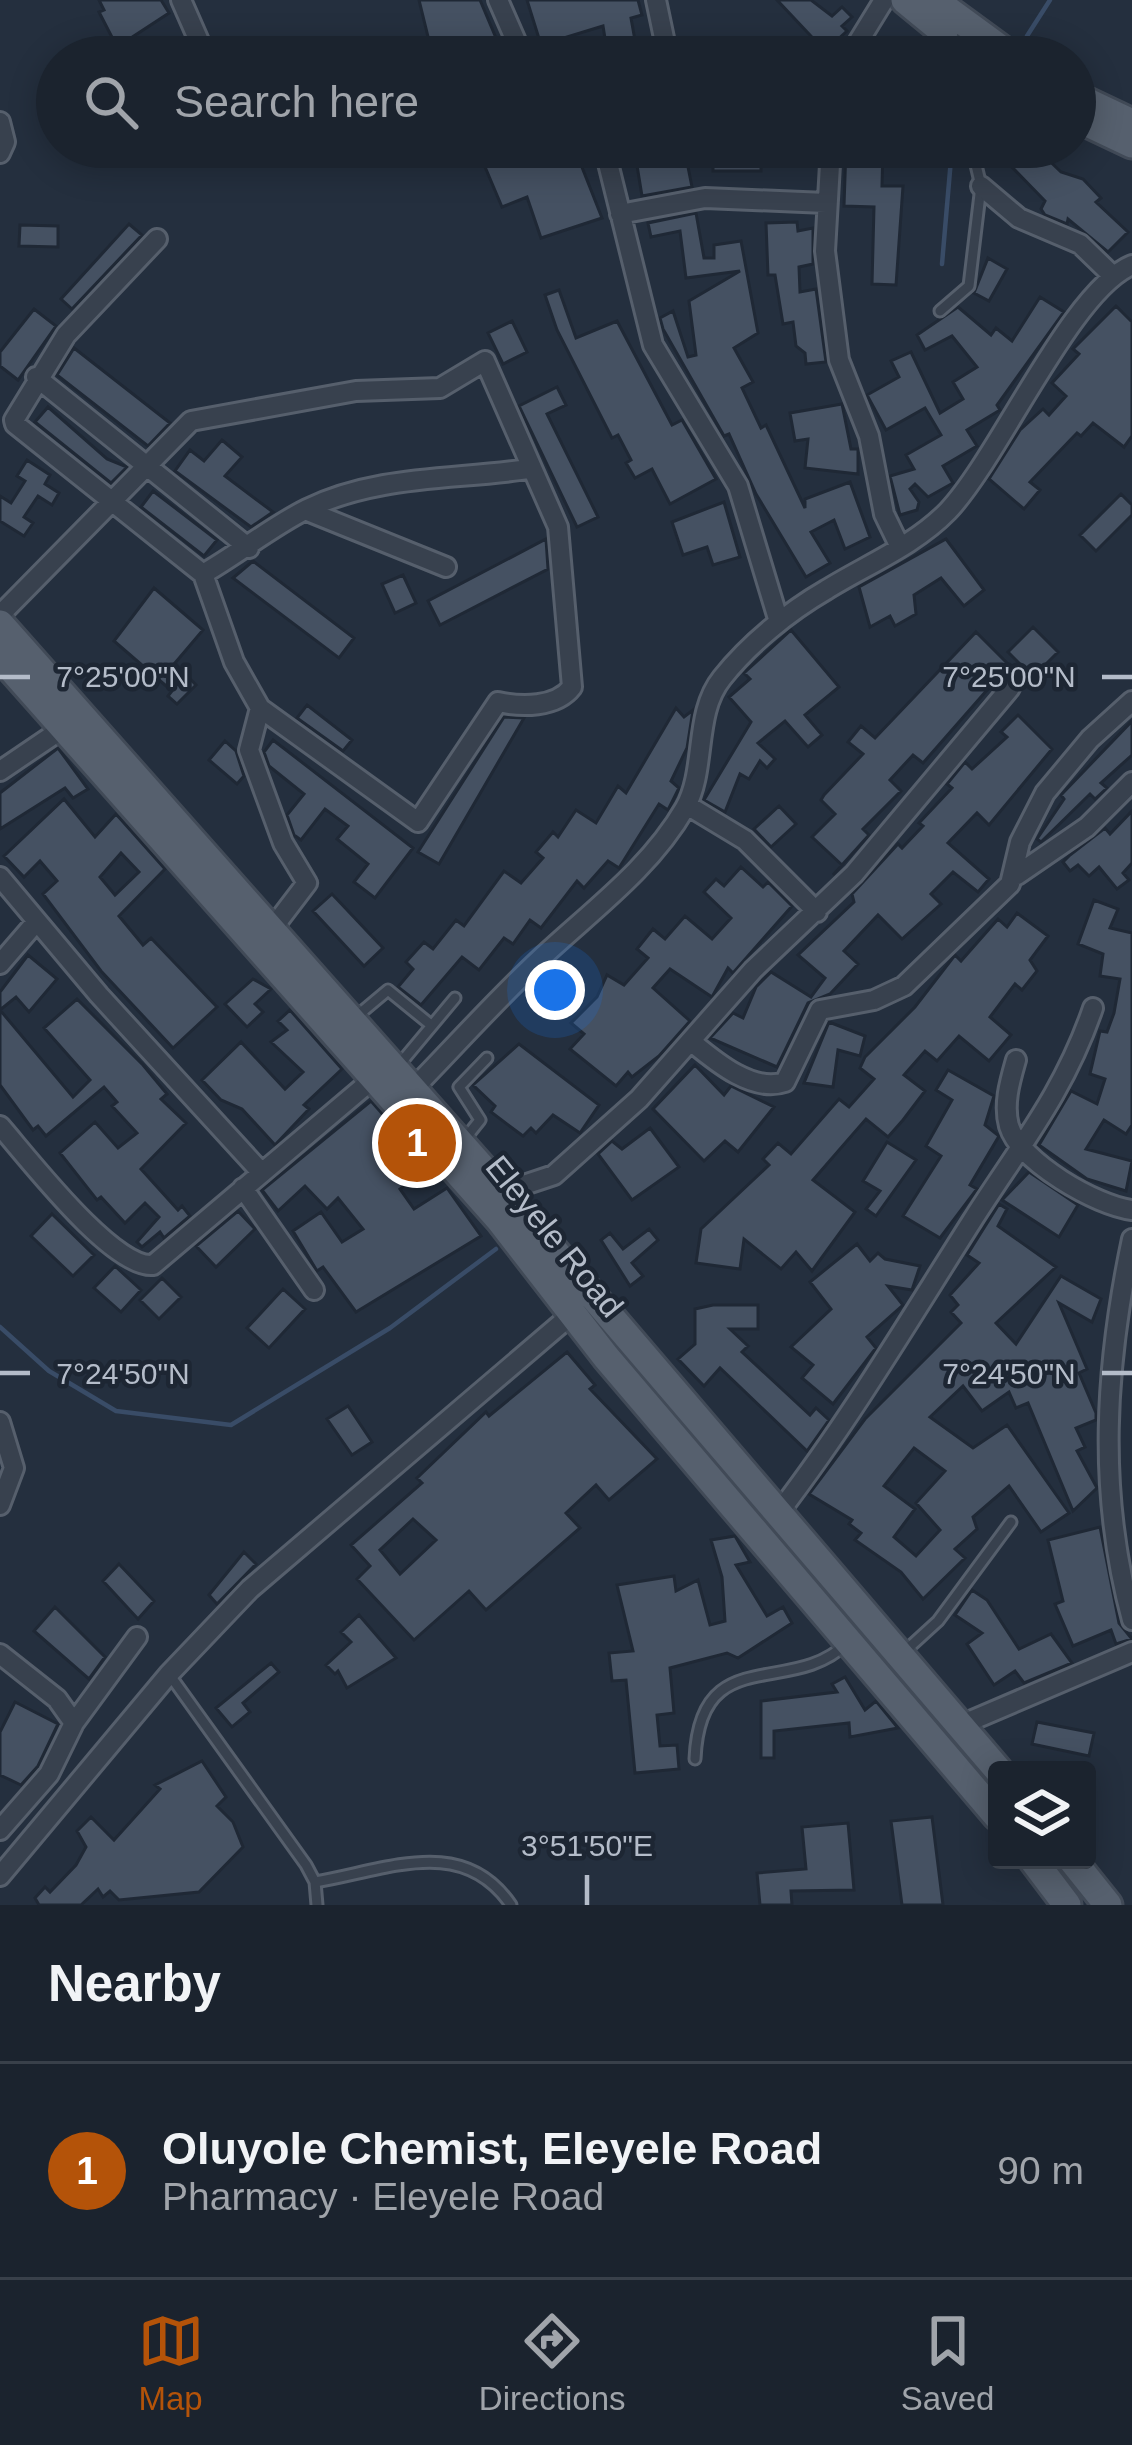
<!DOCTYPE html>
<meta charset="utf-8">
<style>
body{margin:0;font-family:Helvetica,sans-serif;background:#282f3a;color:#f1f3f6}
.controls{position:absolute;right:36px;bottom:36px;display:grid;overflow:hidden;border-radius:12px;box-shadow:0 6px 30px #0003}
.controls button{width:108px;height:108px;display:grid;place-items:center;padding:0;border:0;border-bottom:3px solid #39404a;background:#1b232e;color:#f1f3f6;font:60px sans-serif}
.you{position:absolute;left:555px;top:990px;width:42px;height:42px;margin:-30px;border:9px solid #fff;border-radius:50%;background:#1a73e8;box-shadow:0 0 0 18px #1a73e833}
.badge{display:grid;place-items:center;width:78px;height:78px;border-radius:50%;background:#b45309;color:#fff;font-size:39px;font-weight:700}
.pin{position:absolute;translate:-50% -50%;border:6px solid #fff;box-shadow:0 3px 12px #0006}
.list{margin:0;padding:0;list-style:none}
h2{display:flex;justify-content:space-between;align-items:center;height:156px;margin:0;padding:0 48px;font-size:51px}
h2 small{font-size:39px;font-weight:400;color:#a0a4aa}
.list li{display:grid;grid-template-columns:78px 1fr auto;gap:36px;align-items:center;box-sizing:border-box;height:216px;padding:0 48px;border-top:3px solid #39404a}
.list b{display:block;font-size:45px;white-space:nowrap}
.list p{margin:0;font-size:39px;white-space:nowrap;color:#a0a4aa}
.list em{font-size:39px;font-style:normal;color:#a0a4aa}
.icon{flex:none;width:66px;height:66px;fill:none;stroke:currentColor;stroke-width:2;stroke-linecap:round;stroke-linejoin:round}
.map{position:relative;flex:none;width:1132px;height:1905px;overflow:hidden}
.search{position:absolute;background:#1b232e;box-shadow:0 6px 30px #0003;left:36px;right:36px;top:36px;height:132px;display:flex;align-items:center;gap:30px;box-sizing:border-box;padding:0 42px;border-radius:66px;color:#a0a4aa;font-size:45px}
.sheet{height:372px;background:#1b232e}
nav{display:flex;justify-content:space-around;align-items:center;box-sizing:border-box;height:168px;border-top:3px solid #39404a;background:#1b232e;font-size:33px;color:#a0a4aa}
nav a{display:grid;justify-items:center;gap:6px}
nav .on{color:#b45309}
.map>svg:first-child{display:block}
.lines{fill:none;stroke-linecap:round;stroke-linejoin:round}
.stream{stroke:#394c67;stroke-width:4.5}
.building{fill:#455162;stroke:#1f2835;stroke-width:3;fill-rule:evenodd}
.service-casing{stroke:#565f6c;stroke-width:15}
.minor-casing{stroke:#565f6c;stroke-width:24}
.primary-casing{stroke:#414a57;stroke-width:33}
.service{stroke:#38414e;stroke-width:9}
.minor{stroke:#38414e;stroke-width:18}
.primary{stroke:#56606e;stroke-width:27}
.ticks{fill:none;stroke:#b4bcc9;stroke-width:4.5}
.labels{text-anchor:middle;stroke-width:9;stroke-linejoin:round;paint-order:stroke}
.street-label{font-size:33px;fill:#b4bcc9;stroke:#1d2633}
.ticks-label{font-size:30px;text-anchor:middle;fill:#b4bcc9;stroke:#1d2633;stroke-width:9;stroke-linejoin:round;paint-order:stroke}
</style>
<div class="map">
<svg width="1132" height="1905" viewBox="0 0 1132 1905">
<rect width="100%" height="100%" fill="#242f3e"/>
<g class="lines">
<path class="stream" d="M1027,36L1050,0
M942,264L951,159L958,147
M0,1327L49,1371L116,1411L231,1425L390,1328L496,1249"/>
</g>
<path class="building" d="M99,0H161L169,13L117,47L99,12L104,10Z
M419,0H480L504,57H433Z
M527,0H638L642,15L631,18L638,57H608L603,26L541,45Z
M777,0H811L832,16L842,7L852,17L842,26L847,31L825,51Z
M700,39H754V57H700Z
M489,147H574L602,218L541,238L527,197L502,207L480,155Z
M634,147H684L692,187L642,196Z
M713,147H761V171H713Z
M846,147H883L882,186H903L896,285L872,284L874,207L844,206Z
M1004,147H1035L1061,172L1083,179L1101,198L1096,202L1128,232L1108,252L1068,219L1067,224L1045,215L1041,209L1045,201L1008,163L995,159Z
M696,213L704,258H714V245L741,241L758,333L734,348L753,382L742,388L761,428L766,425L805,508V499L850,482L870,537L845,549L834,520L811,532L830,563L806,577L756,494L729,434L724,436L663,329L660,318L673,311L688,357L696,355L689,301L740,271L686,278L680,231L651,237L648,223Z
M797,222L798,231L813,228V264L799,267L800,292L816,289L826,362L806,364L805,353L796,346L793,322L783,324L775,275H768L766,223Z
M129,224L142,235L72,309L61,299Z
M20,225L58,226V247L19,246Z
M988,258L1007,269L989,301L974,293Z
M559,290L576,338L617,321L672,425L682,420L716,479L670,504L652,469L635,478L626,463L631,460L618,435L612,438L557,330L545,295Z
M1040,297L1064,312L997,405L1000,410L967,430L977,446L943,466L953,483L928,497L915,484L910,489L919,502L917,510L900,515L890,476L914,469L906,455L941,435L925,408L886,430L867,395L899,377L891,361L911,352L940,413L963,399L953,382L977,367L952,336L925,350L917,335L958,307L991,335L996,328L1012,341Z
M1116,306L1132,322V436L1124,447L1093,423L1081,436L1077,433L1030,482L1040,490L1024,509L989,479L1020,430L1043,409L1049,415L1066,396L1052,383L1079,354L1073,349Z
M34,309L56,326L18,380L0,366V352Z
M512,321L527,352L503,364L488,333Z
M74,348L170,423L148,446L57,375Z
M557,387L566,405L547,414L598,517L577,527L519,406Z
M842,404L851,449H858V474L805,468L808,439L795,441L790,413Z
M48,407L107,459L127,467L111,483L35,422Z
M222,440L242,457L225,476L273,512L251,527L175,471L190,450L204,461Z
M27,460L50,475L45,484L59,493L52,505L38,496L24,517L33,523L24,536L0,521V496L11,503L25,481L17,476Z
M153,491L217,540L204,556L141,507Z
M1121,494L1132,505V515L1096,551L1080,535Z
M724,502L740,557L713,565L707,547L683,555L672,522Z
M546,539L548,569L440,625L428,601Z
M946,539L984,590L964,606L941,578L914,595L916,614L895,626L890,616L870,627L859,587Z
M253,561L354,638L339,658L233,578Z
M403,575L416,603L395,613L382,584Z
M154,588L203,630L175,663L196,685L177,704L168,696L172,691L114,641Z
M1033,627L1058,652L1033,677L1008,652Z
M791,630L839,687L805,715L822,735L808,747L785,721L758,743L775,759L767,768L760,761L749,779L740,774L725,812L704,800L751,722L729,697L750,679L744,673Z
M976,632L1009,665L923,763L913,755L890,780L901,791L863,829L869,835L833,875L842,865L812,837L835,814L821,800L824,795L863,754L848,742L861,726L875,738Z
M307,705L352,740L343,751L297,718Z
M676,708L684,717L693,710L687,748L671,781L679,788L668,810L659,804L619,868L608,861L584,888L577,881L541,928L530,920L513,944L504,938L479,970L462,957L421,1005L398,987L413,969L406,962L424,942L433,949L456,920L464,926L504,871L521,883L543,858L536,852L553,832L558,837L576,810L596,823L618,786L626,793Z
M1018,715L1052,749L989,825L977,813L948,843L989,879L978,892L953,872L931,894L941,904L902,939L878,915L844,951L858,964L830,994L808,1003L777,1067L710,1038L733,1013L743,1018L756,987L771,972L811,997L825,978L798,955L854,902L852,894L898,844L902,848L923,826L919,823L952,788L947,784L965,762L972,769L1007,737L1001,732Z
M504,717L524,718L439,864L418,852Z
M1132,721V755L1101,783L1107,788L1095,799L1090,794L1041,842L1037,839L1064,799L1061,795Z
M273,740L413,848L375,898L354,882L368,864L337,839L348,826L325,809L301,840L294,835L287,815L304,794L269,766L264,752Z
M225,741L236,751L244,776L237,784L209,760Z
M58,748L88,789L73,798L65,788L0,829V793Z
M64,799L95,837L116,814L165,869L119,916L143,945L151,938L217,1007L173,1048L101,971L43,894L57,881L40,861L24,877L4,856ZM121,853L139,872L115,895L100,877Z
M779,806L796,824L771,847L754,829Z
M1132,811V863L1123,873L1129,880L1117,889L1099,867L1089,876L1078,865L1070,871L1063,862L1070,855L1105,828L1110,834Z
M741,867L763,887L768,882L792,906L733,973L728,968L712,997L670,969L653,988L690,1021L659,1056L632,1077L628,1072L616,1086L570,1049L584,1034L571,1023L597,997L607,975L624,985L648,958L637,949L653,929L665,939L685,916L712,939L731,918L704,892L716,879L724,886Z
M332,894L383,948L364,966L313,911Z
M1094,900L1118,909L1110,928L1132,933V1125L1126,1134L1104,1120L1086,1149L1132,1161L1126,1191L1087,1179L1039,1145L1071,1091L1097,1104L1105,1079L1090,1074L1100,1031L1107,1032L1114,1013L1120,979L1100,976L1103,954L1078,944Z
M1017,913L1048,936L1030,960L1037,971L1022,990L1015,984L990,1017L1011,1035L989,1061L959,1036L937,1061L925,1051L904,1075L925,1091L903,1120L888,1137L866,1119L813,1180L855,1212L812,1271L796,1252L781,1269L744,1239L740,1269L696,1263L701,1229L769,1165L763,1159L778,1143L791,1154L839,1099L849,1107L874,1079L860,1068L865,1057L915,1007L955,955L961,961L998,919L1007,927Z
M28,955L57,979L29,1012L16,997L0,1010L73,1097L90,1080L44,1028L77,999L143,1065L167,1094L161,1099L186,1123L141,1169L178,1210L182,1206L190,1216L164,1238L160,1232L142,1247L137,1242L159,1217L145,1203L125,1223L101,1197L97,1200L60,1153L95,1122L118,1148L137,1133L112,1106L117,1102L104,1087L46,1136L38,1126L33,1130L0,1085V992Z
M253,979L271,989L255,1004L263,1012L247,1027L225,1004Z
M290,1010L342,1069L304,1105L309,1109L275,1145L242,1109L221,1100L202,1080L241,1042L285,1089L303,1072L271,1042L287,1030L278,1021Z
M829,1022L865,1036L860,1056L838,1050L833,1087L804,1083Z
M519,1044L599,1105L580,1133L553,1115L536,1133L531,1128L523,1136L491,1112L495,1106L473,1085Z
M695,1065L724,1095L731,1086L774,1107L738,1152L725,1141L704,1161L653,1109Z
M948,1070L994,1096L985,1125L999,1136L970,1185L977,1189L940,1238L903,1216L941,1156L926,1146L952,1100L936,1090Z
M371,1101L429,1167L400,1189L414,1209L447,1188L481,1236L356,1312L323,1267L317,1271L293,1231L321,1212L342,1242L363,1229L338,1198L327,1209L305,1186L278,1211L262,1190Z
M650,1128L679,1167L632,1200L598,1154L612,1141L622,1149Z
M887,1142L916,1160L876,1216L866,1209L880,1191L863,1181Z
M1029,1172L1078,1205L1059,1237L1002,1200Z
M999,1204L1007,1209L998,1226L1056,1267L996,1323L1016,1344L1061,1276L1101,1299L1092,1322L1059,1303L1087,1369L1079,1373L1096,1413V1420L1076,1428L1085,1447L1077,1451L1097,1488L1073,1511L1028,1403L1016,1408L1009,1392L982,1411L963,1386L930,1417L973,1448L1007,1425L1069,1513L1041,1532L1009,1486L973,1517L977,1529L955,1549L965,1558L923,1599L901,1572L855,1540L861,1533L849,1524L852,1520L809,1494L865,1419L961,1323L951,1312L958,1305L950,1295L979,1263L967,1255ZM914,1448L945,1471L916,1503L940,1530L916,1556L894,1537L915,1509L884,1486Z
M238,1211L255,1229L216,1267L196,1246Z
M52,1214L94,1255L73,1276L31,1236Z
M649,1229L658,1240L632,1263L643,1276L630,1286L601,1240L610,1233L623,1249Z
M857,1244L870,1261L878,1253L885,1259L920,1266L912,1290L888,1286L903,1305L867,1337L876,1348L833,1404L802,1378L813,1365L791,1347L831,1309L810,1282Z
M115,1266L141,1290L121,1312L94,1288Z
M162,1278L181,1297L159,1319L140,1300Z
M283,1289L305,1309L269,1348L247,1328Z
M713,1305H758V1329H730L748,1346L742,1352L810,1415L816,1408L829,1420L807,1451L720,1368L704,1386L678,1359L695,1344V1309Z
M567,1352L595,1385L590,1389L657,1459L609,1500L596,1485L566,1513L580,1528L486,1610L469,1591L414,1640L357,1579L370,1566L351,1545L422,1483L417,1478L486,1412L489,1416ZM413,1519L436,1540L400,1574L380,1550Z
M348,1406L372,1442L352,1455L327,1419Z
M1100,1527L1119,1623L1132,1639L1116,1644L1111,1630L1073,1646L1055,1604L1063,1601L1048,1540Z
M735,1536L750,1562L736,1565L767,1616L783,1607L792,1623L738,1658L727,1653L670,1668L674,1713L657,1715L660,1746L677,1745L679,1769L635,1773L626,1680L612,1681L609,1653L633,1651L617,1585L674,1576L676,1591L698,1580L710,1625L725,1621L722,1577L711,1540Z
M244,1552L256,1564L217,1604L209,1595Z
M119,1564L154,1601L138,1619L103,1581Z
M972,1590L987,1600L1019,1649L1051,1634L1072,1663L1024,1683L1015,1671L994,1685L967,1644L982,1633L955,1615Z
M55,1607L105,1657L89,1679L34,1631Z
M359,1615L396,1658L347,1688L338,1671L335,1674L326,1665L351,1642L341,1632Z
M271,1663L279,1672L243,1703L250,1712L232,1727L216,1708Z
M845,1677L865,1710L876,1701L898,1728L850,1737L849,1723L774,1731V1758H761V1701L837,1692L832,1684Z
M15,1702L58,1724L38,1766L21,1785L0,1775V1732Z
M1037,1722L1094,1733L1089,1756L1032,1744Z
M202,1761L226,1797L217,1806L233,1822L243,1847L199,1892L119,1900L110,1891L103,1897L98,1889L81,1905H39L35,1898L45,1887L50,1892L76,1865L86,1847L77,1831L91,1817L114,1840L160,1789L155,1785Z
M932,1817L943,1905H902L891,1821Z
M848,1823L854,1890L791,1891L792,1905H760L757,1873L806,1869L802,1827Z"/>
<g class="lines">
<g class="service-casing">
<path id="service" d="M940,311L969,286L981,186L976,165L990,147
M357,1016L388,990L431,1025
M399,1065L455,998
M464,1140L480,1120L459,1087L487,1058
M903,1653L938,1621L1011,1522
M169,1674L306,1865L315,1882L317,1905
M695,1759C700,1641 791,1698 847,1643
M315,1882C387,1870 463,1834 511,1905"/>
</g>
<g class="minor-casing">
<path id="minor" d="M181,0L206,57
M498,0L523,57
M656,0L668,57
M849,57L884,0
M0,122L5,142L0,153
M604,147L653,345L738,486L779,622
M831,147L825,251L839,360L869,436L884,514L900,547
M981,186L1019,218L1080,244L1113,276
M620,214L705,198L826,203
M36,377L249,548
M305,510L446,567
M203,574C238,554 271,527 307,509C376,475 454,480 528,469
M0,615L191,421L356,391L440,388L485,361L558,527L572,687C556,708 521,707 498,702L418,822L260,708L234,662L203,574L15,424L14,420L66,335L157,239
M260,708L249,750L283,843L307,883L272,929
M0,771L65,727
M687,805L745,840L817,912
M1017,875L1087,827L1132,782
M0,877L99,995L260,1171
M0,964L37,921
M693,1043C716,1062 753,1093 785,1082L820,1010L874,1000L904,986L1010,884L1020,842L1045,793L1090,739L1132,701
M1016,1060C1010,1081 1003,1104 1009,1126C1020,1162 1097,1206 1132,1210
M413,1089C455,1046 496,1000 540,959C590,912 650,869 685,808C707,769 693,714 722,678C749,644 788,612 826,590C866,565 914,546 948,511C1000,456 1071,290 1132,265
M0,1126C28,1158 113,1269 153,1265L373,1079
M243,1188L314,1290
M503,1192L554,1175L639,1099L753,970L854,874L1010,688
M1132,1239C1105,1367 1097,1491 1132,1620
M0,1422L14,1468L0,1505
M780,1511C851,1418 909,1320 972,1221C1019,1147 1064,1093 1093,1008
M0,1654L57,1699L74,1723
M961,1725L1132,1652
M0,1830L49,1774L74,1723L137,1637
M0,1876L169,1674L250,1589L577,1310"/>
</g>
<g class="primary-casing">
<path id="primary" d="M905,0L944,32
M934,0L1012,57
M1075,96L1132,123
M1075,117L1132,144
M0,624L515,1205L998,1770
M0,656L499,1219L606,1357L997,1816
M1033,1860L1067,1905
M1072,1860L1108,1905"/>
</g>
<use href="#service" class="service"/>
<use href="#minor" class="minor"/>
<use href="#primary" class="primary"/>
</g>
<path class="ticks" d="M0,677H30M1102,677H1132M0,1373H30M1102,1373H1132M587,1875V1905"/>
<g class="labels">
<g class="street-label">
<text transform="translate(555 1236) rotate(51)" y="12">Eleyele Road</text>
</g>
</g>
<g class="ticks-label">
<text x="123" y="687">7°25'00"N</text>
<text x="1009" y="687">7°25'00"N</text>
<text x="123" y="1384">7°24'50"N</text>
<text x="1009" y="1384">7°24'50"N</text>
<text x="587" y="1856">3°51'50"E</text>
</g>
</svg>
<div class="controls">
<button><svg class="icon" aria-label="layers" viewBox="0 0 24 24"><path d="M12 4l9 5-9 5-9-5zM3 14l9 5 9-5"/></svg></button>
</div>
<div class="you"></div>
<div class="pin badge" style="left:417px;top:1143px">1</div>
<div class="search"><svg class="icon" aria-label="search" viewBox="0 0 24 24"><circle cx="10" cy="10" r="6"/><path d="M15 15l6 6"/></svg>Search here</div>
</div>
<section class="sheet">
<h2>Nearby<small></small></h2>
<ul class="list">
<li><span class="badge">1</span><div><b>Oluyole Chemist, Eleyele Road</b><p>Pharmacy · Eleyele Road</p></div><em>90 m</em></li>
</ul>
</section>
<nav>
<a class="on"><svg class="icon" aria-label="map" viewBox="0 0 24 24"><path d="M3 6l6-2 6 2 6-2v14l-6 2-6-2-6 2zM9 4v14M15 6v14"/></svg>Map</a>
<a><svg class="icon" aria-label="directions" viewBox="0 0 24 24"><path d="M12 3l9 9-9 9-9-9zM9 14v-3h6M13 9l2 2-2 2"/></svg>Directions</a>
<a><svg class="icon" aria-label="saved" viewBox="0 0 24 24"><path d="M7 4h10v16l-5-4-5 4z"/></svg>Saved</a>
</nav>
